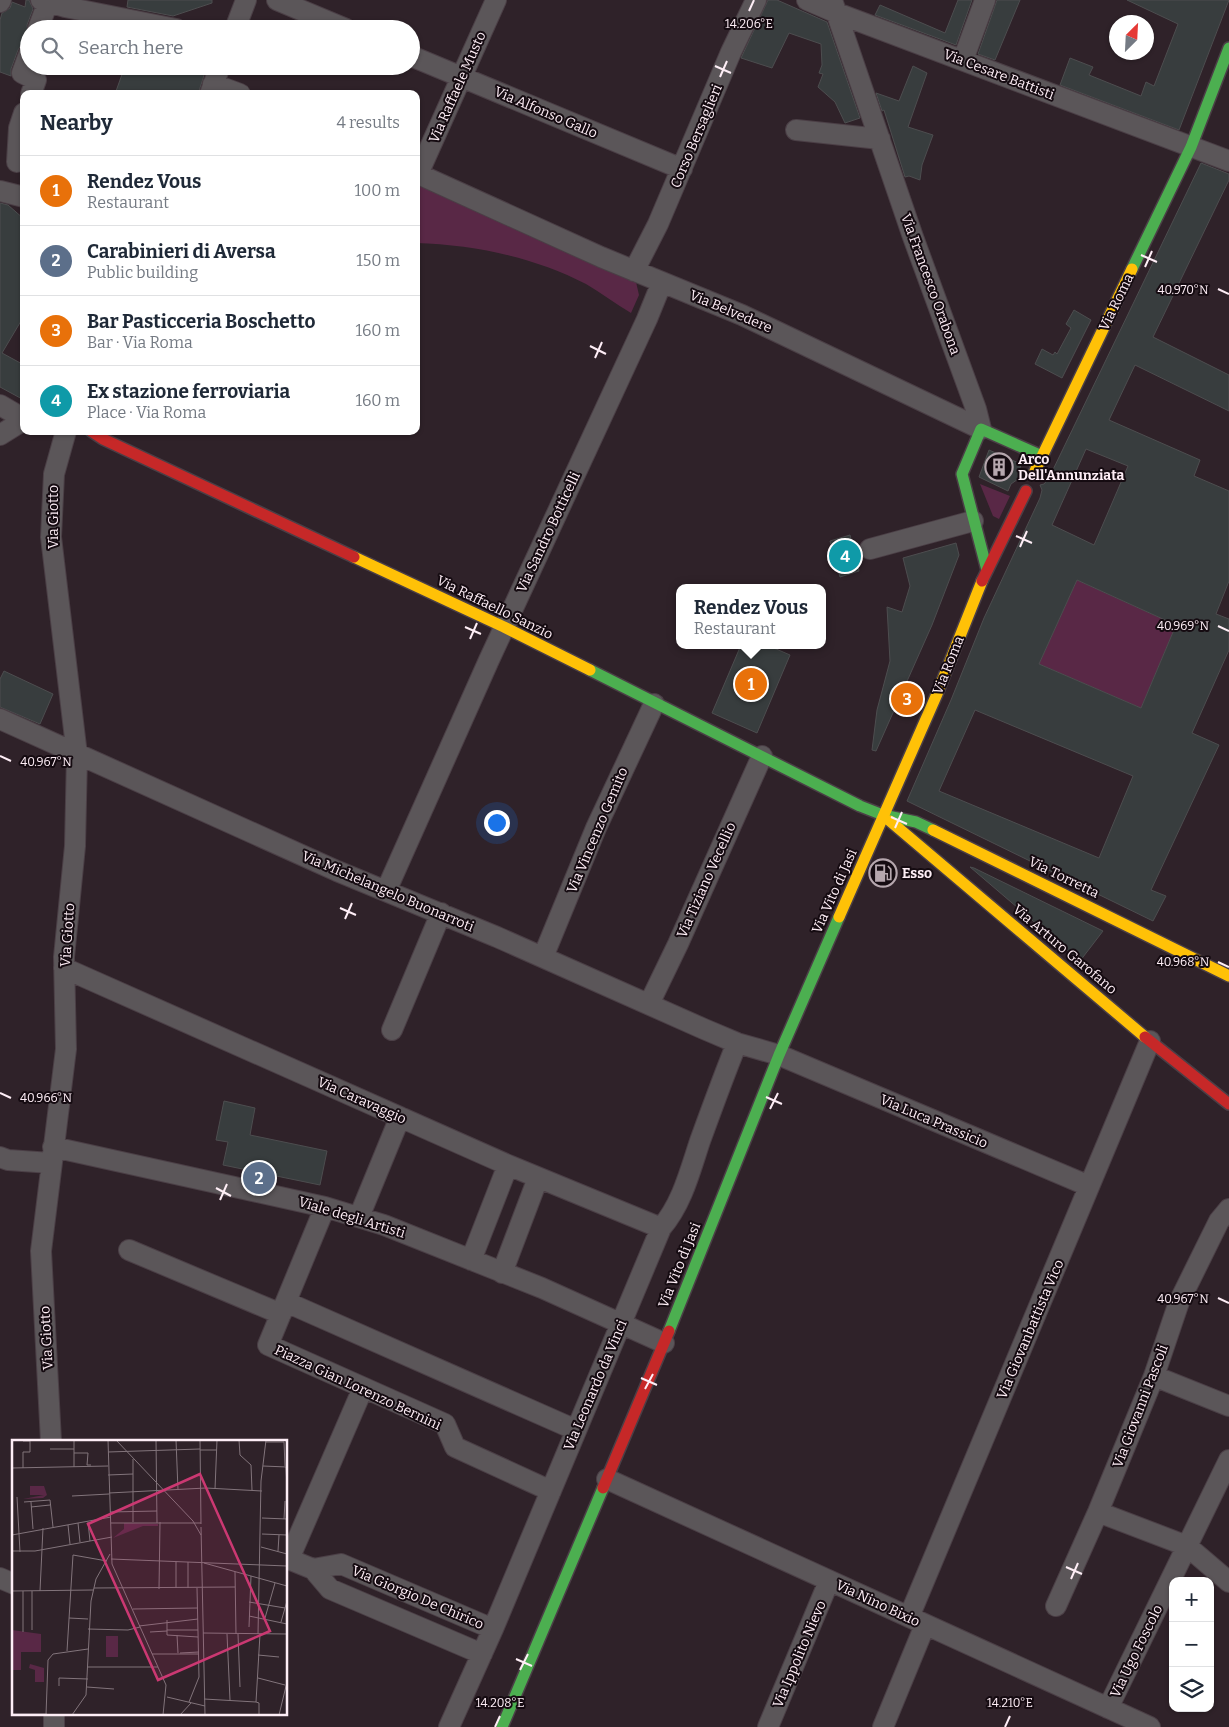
<!DOCTYPE html>
<meta charset="utf-8">
<style>
body{margin:0;font-family:Bitter,serif;background:#f6f6f7;color:#1f2937}
.controls{position:absolute;right:15px;bottom:15px;display:grid;overflow:hidden;border-radius:10px;box-shadow:0 1px 4px #0004}
.controls button{width:45px;height:45px;display:grid;place-items:center;padding:0;border:0;border-bottom:1px solid #e0e1e3;background:#fff;color:#1f2937;font:25px sans-serif}
.compass{position:absolute;left:1109px;top:15px;width:45px;height:45px;border-radius:50%;background:#fff;box-shadow:0 1px 4px #0004;rotate:24deg}
.you{position:absolute;left:496px;top:822px;width:18px;height:18px;margin:-12px;border:4px solid #fff;border-radius:50%;background:#1a73e8;box-shadow:0 0 0 8px #1a73e833}
.badge{display:grid;place-items:center;width:32px;height:32px;border-radius:50%;background:#0f766e;color:#fff;font-size:16px;font-weight:700}
.pin{position:absolute;translate:-50% -50%;border:2px solid #fff;box-shadow:0 1px 5px #0006}
.popup{position:absolute;left:676px;top:584px;width:150px;height:65px;box-sizing:border-box;display:grid;place-content:center;border-radius:10px;background:#fff;filter:drop-shadow(0 1px 4px #0005);font-size:16px;white-space:nowrap;color:#747a83}
.popup b{font-size:19px;color:#1f2937}
.popup::after{content:'';position:absolute;left:50%;top:100%;margin-left:-10px;border:10px solid transparent;border-top-color:#fff}
.list{margin:0;padding:0;list-style:none}
h2{display:flex;justify-content:space-between;align-items:center;height:65px;margin:0;padding:0 20px;font-size:21px}
h2 small{font-size:16px;font-weight:400;color:#747a83}
.list li{display:grid;grid-template-columns:32px 1fr auto;gap:15px;align-items:center;box-sizing:border-box;height:70px;padding:0 20px;border-top:1px solid #e0e1e3}
.list b{display:block;font-size:19px;white-space:nowrap}
.list p{margin:0;font-size:16px;white-space:nowrap;color:#747a83}
.list em{font-size:16px;font-style:normal;color:#747a83}
.icon{flex:none;width:28px;height:28px;fill:none;stroke:currentColor;stroke-width:2;stroke-linecap:round;stroke-linejoin:round}
.map{position:relative;flex:none;width:1229px;height:1727px;overflow:hidden}
.search{position:absolute;background:#fff;box-shadow:0 1px 4px #0004;left:20px;top:20px;width:400px;height:55px;display:flex;align-items:center;gap:12px;box-sizing:border-box;padding:0 18px;border-radius:28px;color:#747a83;font-size:19px}
.panel{position:absolute;background:#fff;box-shadow:0 1px 4px #0004;left:20px;top:90px;width:400px;height:345px;border-radius:10px}
.map>svg:first-child{display:block}
.green{fill:#592846}
.building{fill:#383d3e;stroke:#4d4d4f;fill-rule:evenodd}
.lines{fill:none;stroke-linecap:round;stroke-linejoin:round}
.street-casing{stroke:#4b3f46;stroke-width:22}
.fast-casing{stroke:#4b3f46;stroke-width:14}
.slow-casing{stroke:#4b3f46;stroke-width:14}
.jam-casing{stroke:#4b3f46;stroke-width:14}
.street{stroke:#5b5659;stroke-width:20}
.fast{stroke:#4caf50;stroke-width:11}
.slow{stroke:#ffc107;stroke-width:11}
.jam{stroke:#c62828;stroke-width:11}
.ticks{fill:none;stroke:#feeef6;stroke-width:2}
.labels{text-anchor:middle;stroke-width:4;stroke-linejoin:round;paint-order:stroke}
.street-label{font-size:14px;fill:#feeef6;stroke:#150b11}
.poi-label{font-size:14px;font-weight:bold;fill:#feeef6;stroke:#150b11;text-anchor:start}
.inset-road{fill:none;stroke:#82747b;stroke-width:1}
.view{fill:#cb3872;fill-opacity:0.15;stroke:#cb3872;stroke-width:2.5}
.inset-edge{fill:none;stroke:#feeef6;stroke-width:2.5}
.ticks-label{font-size:12px;text-anchor:middle;fill:#feeef6;stroke:#150b11;stroke-width:4;stroke-linejoin:round;paint-order:stroke}
</style>
<div class="map">
<svg width="1229" height="1727" viewBox="0 0 1229 1727">
<rect width="100%" height="100%" fill="#2f2229"/>
<path class="green" d="M416,184L636,282L639,295L631,313C616,304 601,293 586,284C534,257 475,245 416,243Z
M980,484L1010,496L999,519L993,516Z
M1077,580L1176,625L1141,708L1039,664Z"/>
<path class="building" d="M26,0H29L33,9L27,25L29,41L21,45L18,50L11,69V76L0,72V20L2,13L10,8L12,2L25,7Z
M128,0H212V3L173,16L127,7Z
M768,0H777L827,22L860,118L845,123L835,102L818,87L823,74L819,73L822,65L821,44L789,33L772,68L741,58Z
M958,0H972L956,45L875,15L880,5L945,33Z
M997,0H1020L995,60L978,54Z
M1127,0H1229L1179,130L1060,85L1070,58L1093,67L1089,75L1141,96L1146,82L1154,86L1178,24Z
M125,66H207L198,94H115Z
M913,66L927,73L908,127L933,135L922,165L920,180L909,176L905,177L884,110L882,111L876,93L899,101Z
M1201,163L1229,174V180L1153,337L1229,375V411L1135,365L1109,420L1200,460L1194,476L1229,491V581L1216,614L1229,619V650L1192,733L1219,745L1151,890L1166,896L1153,921L907,801L951,700L984,618L1040,498L1042,490L1040,485L1044,484L1049,478ZM1086,449L1128,466L1094,545L1052,525ZM1077,580L1176,625L1141,708L1039,664ZM975,710L1133,776L1099,858L939,791Z
M0,203L8,205L24,219V316L2,353L24,365V400L0,387Z
M1074,310L1091,320L1062,378L1035,364L1042,349L1053,355L1055,352L1057,354L1071,328L1066,324Z
M989,450L1021,464L1019,472L1021,477L1011,484L1008,491L979,477Z
M850,535L859,571L840,577L830,541Z
M956,543L959,555L932,625L876,751L872,750L877,710L890,661L887,607L902,612L910,586L903,558Z
M741,645H767L790,655L757,733L712,713Z
M4,671L53,694L40,724L0,707V679Z
M970,867L974,868L1103,931L1080,961Z
M224,1101L255,1108L250,1135L327,1151L320,1185L223,1165L228,1142L216,1140Z"/>
<g class="lines">
<g class="street-casing">
<path id="street" d="M41,0L65,7L176,29
M277,0L346,29
M807,0L837,13L1229,161
M832,0L913,237L976,409L981,429
M0,2L1,0
M38,29L48,2
M235,29L246,0
M29,54L22,73L36,80L31,94
M411,56L682,169
M963,60L985,0
M213,84L240,94
M210,94L220,66
M796,130L880,139
M17,162L19,128L24,113
M416,173L601,257L742,315L981,429
M418,174L496,0
M0,191L24,197
M634,271L658,224L731,52L756,0
M0,405L24,419
M0,435L24,420
M870,549L973,521
M0,719L337,871L497,937L704,1029L737,1043L779,1055L1089,1186
M386,891L489,660L647,319L662,282
M543,957L596,828L654,704
M64,968L508,1165L661,1228
M649,1004L678,944L762,756
M392,1030L441,913
M53,1147L325,1207L384,1225L542,1288L664,1343
M0,1157L8,1160L51,1163
M325,1207L268,1345L445,1424L455,1447L551,1491
M359,1217L400,1117
M129,1250L281,1314
M471,1260L508,1165
M502,1273L538,1178
M286,1302L576,1430
M1154,1376L1229,1406
M51,1441L41,1251L66,1049L64,957L75,846L77,755L51,537L54,474L66,431
M607,1479L1150,1727
M1098,1512L1187,1546L1229,1582
M286,1558L313,1569L330,1589L482,1654
M289,1559L363,1388
M313,1569L341,1564L493,1629
M0,1578L14,1584
M1056,1606L1098,1512L1154,1376L1179,1302L1219,1221L1229,1209
M909,1617L1150,1041
M1108,1708L1229,1460
M54,1727V1713
M449,1727L493,1629L661,1228C682,1204 690,1171 700,1141C712,1108 724,1075 737,1043
M768,1727L829,1581
M883,1727L925,1625"/>
</g>
<g class="fast-casing">
<path id="fast" d="M1132,269L1191,147L1229,48
M987,570L962,474L981,429L1042,456
M590,670L860,806L883,815L916,822L933,830
M669,1331L779,1055L839,917
M502,1727L603,1488"/>
</g>
<g class="slow-casing">
<path id="slow" d="M1035,471L1132,269
M354,557L504,627L590,670
M890,821L1145,1037
M933,830L1229,976
M839,917L937,694L982,581"/>
</g>
<g class="jam-casing">
<path id="jam" d="M91,431L103,439L354,557
M982,581L1026,491
M1145,1037L1229,1104
M603,1488L669,1331"/>
</g>
<use href="#street" class="street"/>
<use href="#fast" class="fast"/>
<use href="#slow" class="slow"/>
<use href="#jam" class="jam"/>
</g>
<path class="ticks" d="M749,11L754,0M715,66L731,73M720,77L727,61M1141,255L1157,262M1145,267L1152,251M1218,289L1229,294M590,346L606,354M595,358L602,342M1016,536L1032,543M1020,547L1027,531M1218,626L1229,631M465,627L481,634M470,639L477,623M0,756L11,761M891,817L907,824M895,828L902,812M340,908L356,915M345,919L352,903M1218,962L1229,967M0,1093L11,1098M766,1097L782,1104M770,1109L778,1093M216,1188L231,1196M220,1200L227,1184M1218,1298L1229,1303M641,1378L657,1385M645,1389L653,1374M1066,1567L1082,1574M1071,1579L1078,1563M516,1659L532,1666M520,1670L528,1654M495,1727L500,1716M1005,1727L1010,1716"/>
<defs>
<g id="building-ring" transform="scale(1.4375)"><circle r="9.5" fill="#150b11" stroke="#b6a7ae" stroke-width="1.5"/><path d="M-4-6H4V6H1V3H-1V6H-4ZM-2.5-4.3h1.7v1.8h-1.7ZM.8-4.3h1.7v1.8H.8ZM-2.5-1h1.7V.8h-1.7ZM.8-1h1.7V.8H.8Z" fill="#b6a7ae"/></g>
<g id="fuel-ring" transform="scale(1.4375)"><circle r="9.5" fill="#150b11" stroke="#b6a7ae" stroke-width="1.5"/><path d="M-5.5-6h7V0h2V4h1.3V-2.5L3-4.5l.8-.8L6-3V5H2.5V1h-1V6h-7ZM-4.2-4.7v3.2H.2V-4.7Z" fill="#b6a7ae"/></g>
</defs>
<g fill-rule="evenodd">
<use href="#building-ring" x="999" y="467"/>
<use href="#fuel-ring" x="883" y="873"/>
</g>
<g class="labels">
<g class="street-label">
<text transform="translate(999 74) rotate(21)" y="5">Via Cesare Battisti</text>
<text transform="translate(457 87) rotate(-66)" y="5">Via Raffaele Musto</text>
<text transform="translate(546 112) rotate(23)" y="5">Via Alfonso Gallo</text>
<text transform="translate(696 136) rotate(-67)" y="5">Corso Bersaglieri</text>
<text transform="translate(931 284) rotate(70)" y="5">Via Francesco Orabona</text>
<text transform="translate(1116 302) rotate(-64)" y="5">Via Roma</text>
<text transform="translate(731 311) rotate(23)" y="5">Via Belvedere</text>
<text transform="translate(53 517) rotate(-90)" y="5">Via Giotto</text>
<text transform="translate(548 532) rotate(-65)" y="5">Via Sandro Botticelli</text>
<text transform="translate(495 607) rotate(26)" y="5">Via Raffaello Sanzio</text>
<text transform="translate(948 665) rotate(-68)" y="5">Via Roma</text>
<text transform="translate(597 830) rotate(-67)" y="5">Via Vincenzo Gemito</text>
<text transform="translate(1064 877) rotate(26)" y="5">Via Torretta</text>
<text transform="translate(706 880) rotate(-66)" y="5">Via Tiziano Vecellio</text>
<text transform="translate(388 891) rotate(23)" y="5">Via Michelangelo Buonarroti</text>
<text transform="translate(834 891) rotate(-66)" y="5">Via Vito di Jasi</text>
<text transform="translate(67 935) rotate(-86)" y="5">Via Giotto</text>
<text transform="translate(1065 949) rotate(40)" y="5">Via Arturo Garofano</text>
<text transform="translate(362 1100) rotate(24)" y="5">Via Caravaggio</text>
<text transform="translate(934 1121) rotate(23)" y="5">Via Luca Prassicio</text>
<text transform="translate(352 1217) rotate(17)" y="5">Viale degli Artisti</text>
<text transform="translate(679 1265) rotate(-68)" y="5">Via Vito di Jasi</text>
<text transform="translate(1030 1329) rotate(-67)" y="5">Via Giovanbattista Vico</text>
<text transform="translate(46 1338) rotate(-93)" y="5">Via Giotto</text>
<text transform="translate(595 1385) rotate(-67)" y="5">Via Leonardo da Vinci</text>
<text transform="translate(358 1387) rotate(25)" y="5">Piazza Gian Lorenzo Bernini</text>
<text transform="translate(1140 1406) rotate(-69)" y="5">Via Giovanni Pascoli</text>
<text transform="translate(418 1597) rotate(23)" y="5">Via Giorgio De Chirico</text>
<text transform="translate(878 1603) rotate(25)" y="5">Via Nino Bixio</text>
<text transform="translate(1136 1651) rotate(-64)" y="5">Via Ugo Foscolo</text>
<text transform="translate(799 1654) rotate(-67)" y="5">Via Ippolito Nievo</text>
</g>
<g class="poi-label">
<text x="1018" y="464">Arco<tspan x="1018" dy="16">Dell'Annunziata</tspan></text>
<text x="902" y="878">Esso</text>
</g>
</g>
<g transform="translate(12 1440)">
<rect width="275" height="275" fill="#2f2229"/>
<path d="M18,46H32L35,55L31,58L11,59L32,55H18ZM112,83L146,84V86H131L101,98L112,89ZM0,190L29,194V212H9V230H0ZM94,196H106V217H94ZM18,224L32,228V242H23V230L17,228Z" fill="#592846"/>
<path class="inset-road" d="M96,0L100,124L154,245L151,275M104,0L181,81L189,95M144,0L145,83M164,0L166,50M188,0L189,84M227,0L228,15L239,25L240,50M11,1H18V12H11V28M254,2H272L273,26M38,9H62M188,10H205M96,12L188,9M62,13H76L75,25H79M121,19V82M251,26L275,27M62,27V0M274,27L275,48M0,28L96,26M96,35L121,34M203,49L205,0M97,53L194,48L250,51M60,56L97,54M5,57L8,112M12,62L38,60L41,87M19,62L21,89M19,67L38,65M98,72L145,71M250,78L275,79M272,79L273,61M76,82L78,101M66,83L68,102M99,83H189M56,85L58,104M189,87L193,275M250,94L275,95M0,95L99,77M249,107L275,114M0,111H23L100,97M266,111L267,95M99,119L275,126M164,121V148M192,123L275,146M223,132L224,194M82,148L223,147M176,148V122M147,149L148,82M0,151L81,150M20,151V190M28,151L31,88M237,162L273,168M121,169L186,168M237,176L275,184M57,178L76,179M253,178L263,143M155,180V195L186,197M269,182L275,161M127,186L186,179M237,187L239,136M76,189L116,190L128,187M155,190H186M11,192V151M138,192L155,191M191,193L275,194M215,194L218,260M226,194L228,247M246,194L249,41L254,0M165,195L166,213M55,211L61,115L95,121M168,213L187,212M140,214H187M246,215L267,217M76,227H146M246,238L273,245M47,246V238L76,239M75,247L102,249M155,257L193,266M192,259L244,262M177,262L187,237L185,148M244,262L248,194M244,262L247,263V275M0,274H35M34,275L36,220L41,214L76,209M60,275L74,255L79,161L84,139L98,114M168,275L179,263M267,275L275,242"/>
<path class="view" d="M188,34L258,191L146,240L76,84Z"/>
<rect width="275" height="275" class="inset-edge"/>
</g>
<g class="ticks-label">
<text x="749" y="28">14.206°E</text>
<text x="1183" y="294">40.970°N</text>
<text x="1183" y="630">40.969°N</text>
<text x="46" y="766">40.967°N</text>
<text x="1183" y="966">40.968°N</text>
<text x="46" y="1102">40.966°N</text>
<text x="1183" y="1303">40.967°N</text>
<text x="500" y="1707">14.208°E</text>
<text x="1010" y="1707">14.210°E</text>
</g>
</svg>
<div class="controls">
<button>+</button>
<button>−</button>
<button><svg class="icon" aria-label="layers" viewBox="0 0 24 24"><path d="M12 4l9 5-9 5-9-5zM3 14l9 5 9-5"/></svg></button>
</div>
<svg class="compass" viewBox="-18 -18 36 36"><path d="M0-13l5 13h-10z" fill="#e53935"/><path d="M0 13l5-13h-10z" fill="#747a83"/></svg>
<div class="you"></div>
<div class="pin badge" style="left:751px;top:684px;background:#e8710a">1</div>
<div class="popup"><b>Rendez Vous</b>Restaurant</div>
<div class="pin badge" style="left:259px;top:1178px;background:#5c6f8a">2</div>
<div class="pin badge" style="left:907px;top:699px;background:#e8710a">3</div>
<div class="pin badge" style="left:845px;top:556px;background:#0f9aa8">4</div>
<div class="search"><svg class="icon" aria-label="search" viewBox="0 0 24 24"><circle cx="10" cy="10" r="6"/><path d="M15 15l6 6"/></svg>Search here</div>
<section class="panel">
<h2>Nearby<small>4 results</small></h2>
<ul class="list">
<li><span class="badge" style="background:#e8710a">1</span><div><b>Rendez Vous</b><p>Restaurant</p></div><em>100 m</em></li>
<li><span class="badge" style="background:#5c6f8a">2</span><div><b>Carabinieri di Aversa</b><p>Public building</p></div><em>150 m</em></li>
<li><span class="badge" style="background:#e8710a">3</span><div><b>Bar Pasticceria Boschetto</b><p>Bar · Via Roma</p></div><em>160 m</em></li>
<li><span class="badge" style="background:#0f9aa8">4</span><div><b>Ex stazione ferroviaria</b><p>Place · Via Roma</p></div><em>160 m</em></li>
</ul>
</section>
</div>
